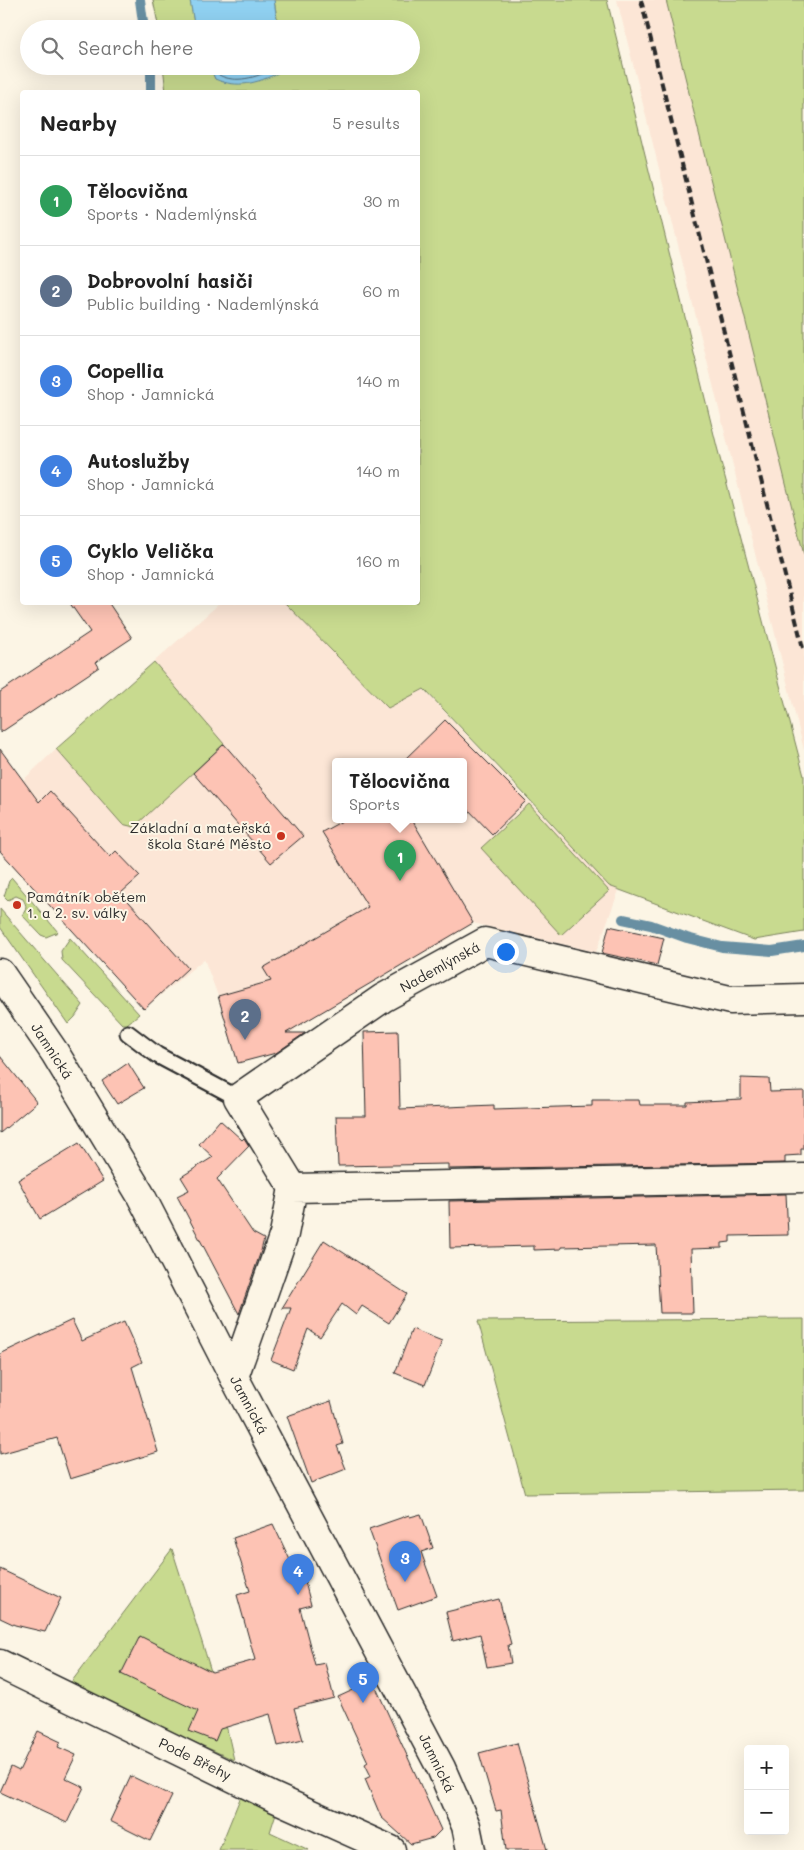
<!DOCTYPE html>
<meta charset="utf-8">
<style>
body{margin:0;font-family:Mali,sans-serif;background:#f2f2f2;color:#222}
.controls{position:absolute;right:15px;bottom:15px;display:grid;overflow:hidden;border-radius:5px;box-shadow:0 5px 20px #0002}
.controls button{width:45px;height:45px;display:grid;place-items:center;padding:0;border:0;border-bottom:1px solid #e0e0e0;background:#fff;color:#222;font:25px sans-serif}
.you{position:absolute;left:505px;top:951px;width:18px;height:18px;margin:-12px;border:4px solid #fff;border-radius:50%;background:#1a73e8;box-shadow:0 0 0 8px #1a73e833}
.badge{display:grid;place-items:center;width:32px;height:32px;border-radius:50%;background:#c8321e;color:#fff;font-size:16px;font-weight:700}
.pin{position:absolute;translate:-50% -41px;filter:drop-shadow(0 1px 2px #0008)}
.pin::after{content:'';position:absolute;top:26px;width:18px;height:15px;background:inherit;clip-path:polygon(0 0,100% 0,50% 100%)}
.popup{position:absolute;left:332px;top:758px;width:135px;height:65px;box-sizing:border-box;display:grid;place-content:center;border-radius:5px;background:#fff;filter:drop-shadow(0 1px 4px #0005);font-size:16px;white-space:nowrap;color:#767676}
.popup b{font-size:19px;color:#222}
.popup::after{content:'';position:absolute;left:50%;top:100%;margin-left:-10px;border:10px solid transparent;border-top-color:#fff}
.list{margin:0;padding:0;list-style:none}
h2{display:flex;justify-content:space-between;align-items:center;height:65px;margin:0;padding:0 20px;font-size:21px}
h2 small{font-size:16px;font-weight:400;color:#767676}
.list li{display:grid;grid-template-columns:32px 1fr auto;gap:15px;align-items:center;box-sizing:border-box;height:90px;padding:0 20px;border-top:1px solid #e0e0e0}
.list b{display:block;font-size:19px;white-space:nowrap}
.list p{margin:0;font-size:16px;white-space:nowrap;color:#767676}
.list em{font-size:16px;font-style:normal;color:#767676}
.icon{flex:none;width:28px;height:28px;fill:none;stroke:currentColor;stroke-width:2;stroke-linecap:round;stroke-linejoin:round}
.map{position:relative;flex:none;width:804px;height:1850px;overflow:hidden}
.search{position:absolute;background:#fff;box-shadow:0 5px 20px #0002;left:20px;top:20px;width:400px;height:55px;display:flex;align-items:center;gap:12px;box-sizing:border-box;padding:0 18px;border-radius:28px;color:#767676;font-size:19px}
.panel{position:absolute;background:#fff;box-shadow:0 5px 20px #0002;left:20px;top:90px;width:400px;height:515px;border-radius:5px}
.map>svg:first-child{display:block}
.built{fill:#fce6d6;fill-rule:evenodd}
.green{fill:#c8da8f;stroke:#7a825d}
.water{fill:#90d1f1;stroke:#688fa2}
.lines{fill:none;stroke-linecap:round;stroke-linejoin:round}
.shore{stroke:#536d7a;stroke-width:1}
.stream{stroke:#688fa2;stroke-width:10}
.building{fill:#fdc3b4;stroke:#2b2b2b}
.lane-casing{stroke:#2b2b2b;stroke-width:19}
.street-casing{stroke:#2b2b2b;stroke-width:31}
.secondary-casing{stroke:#2b2b2b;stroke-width:31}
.lane{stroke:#fcf5e5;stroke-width:15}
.street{stroke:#fcf5e5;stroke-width:28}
.secondary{stroke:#fcf5e5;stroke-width:28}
.rail{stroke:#2b2b2b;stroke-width:4;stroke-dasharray:8 4;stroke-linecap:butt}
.poi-dot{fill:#c8321e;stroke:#fcf5e5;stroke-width:2}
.labels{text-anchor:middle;stroke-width:4;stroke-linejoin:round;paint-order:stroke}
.poi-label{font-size:14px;fill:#2b2b2b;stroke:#fcf5e5;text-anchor:end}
.street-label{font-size:14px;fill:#2b2b2b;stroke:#fcf5e5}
</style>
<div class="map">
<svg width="804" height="1850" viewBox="0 0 804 1850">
<rect width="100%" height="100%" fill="#fcf5e5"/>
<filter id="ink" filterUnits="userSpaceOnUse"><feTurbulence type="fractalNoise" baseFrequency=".02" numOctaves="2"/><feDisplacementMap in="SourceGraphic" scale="10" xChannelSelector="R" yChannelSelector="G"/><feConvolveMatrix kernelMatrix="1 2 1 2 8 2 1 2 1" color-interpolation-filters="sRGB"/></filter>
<g filter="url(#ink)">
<path class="built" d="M617,0H666L787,488L804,555V750Z
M220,603H285L388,708L423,689L609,886L619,890L596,952L473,923L440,944L424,951L422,955L421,953L298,1026L275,1053L218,996L204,959L144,1009L0,852V802L56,749ZM336,762H464V820H336Z"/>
<path class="green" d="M153,0H190L195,29H159Z
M274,0H607L717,447L804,776V932L754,940L609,886L529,799L424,689L388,708L285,603L418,602V92H166L163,66H210L215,79L278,73L279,66H411V29H279Z
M666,0H804V555L787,488Z
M154,662L224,744L134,827L122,824L56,749Z
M529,804L609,891L561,935L481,848Z
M12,878L58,932L46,937L41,935L22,915C27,909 27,906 23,899L16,896L8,900L4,896L9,881Z
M0,909L83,1005L75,1017L68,1024L0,927Z
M70,938L139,1014L127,1024H122L62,960L61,951Z
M804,1319V1490L525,1494L478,1321Z
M172,1549C194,1619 219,1688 234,1760L69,1685Z
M241,1796L277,1810L270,1832L309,1850H219Z"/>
<path class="water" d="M190,0H274L278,29H195Z
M210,66H279L278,73C257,83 238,89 215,79Z"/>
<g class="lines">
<path class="shore" d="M216,66L219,75C236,84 256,77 272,70L274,66"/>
<path class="stream" d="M140,0L144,29
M151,66V92
M623,919L651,925L687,938L722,947L772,951L804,946"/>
</g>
<path class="building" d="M69,602H108L132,638L96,662L99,667L0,733V692L90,632Z
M445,720L526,801L492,834L464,805V762H402Z
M224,744L303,836L271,863L193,773Z
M0,749L39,802L50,791L110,857L116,851L140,876L121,893L188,968L144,1009L0,851Z
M344,820H412L473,923L286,1033H305L276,1053L238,1063L218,996L271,981L263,968L368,907L322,832Z
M609,926L664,938L657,965L602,953Z
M398,1031L400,1109L494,1105V1109L592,1106V1100H639L640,1105H687V1102L741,1099V1078L769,1079L770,1092L804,1091V1149H801V1155L785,1156V1163L448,1169V1164L338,1166L336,1116H366L364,1032Z
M0,1056L37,1102L0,1133Z
M128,1063L144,1088L117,1104L102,1081Z
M220,1120L242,1140L244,1138L249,1146L217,1179L253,1233L264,1239L261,1251L239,1314L177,1196L189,1190L181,1177L213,1157L199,1144Z
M79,1143L103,1181L40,1219L18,1180Z
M786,1194L788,1235L730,1236V1242L722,1243V1248L691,1249L693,1313H660L656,1245L561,1247V1249L534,1250V1246L450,1248L449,1201Z
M324,1240L407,1294L389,1323L362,1306L356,1315L342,1304L320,1337L308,1329L293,1369L271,1360L291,1308H282Z
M72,1320L82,1341L124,1322L142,1362L132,1367L158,1452L70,1479L57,1438L0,1454V1354Z
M412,1329L442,1341L425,1385L395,1373Z
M331,1401L343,1444L337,1446L346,1469L311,1483L287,1416Z
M421,1514L433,1548L421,1552L437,1596L398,1610L369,1529L409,1515L410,1517Z
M273,1524L299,1579L304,1578L311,1605L300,1608L315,1665L325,1663L334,1698L294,1708L303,1740L278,1746L270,1714L220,1729L215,1741L189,1731L198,1711L121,1674L140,1636L212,1672L255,1660L237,1595L250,1591L233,1538Z
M0,1569L61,1598L45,1632L15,1625L0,1618Z
M499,1599L511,1644L508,1645L511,1663L487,1667L480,1634L453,1641L446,1612Z
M373,1681L441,1830L433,1838L411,1844L381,1817L365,1779L371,1776L365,1764L368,1762L338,1697Z
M38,1731L61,1742L58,1747L76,1755L65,1778L84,1787L67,1823L0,1792L11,1767L19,1771Z
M517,1743L547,1850H506L501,1810L496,1811L479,1753Z
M131,1776L172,1796L150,1841L110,1821Z"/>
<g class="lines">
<g class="lane-casing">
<path id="lane" d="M128,1033L157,1055L238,1098"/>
</g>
<g class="street-casing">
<path id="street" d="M293,1188L804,1178
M234,1377L284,1234L293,1188L238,1098L383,998L485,942L730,1000L804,998
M0,1664L273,1797L391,1850"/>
</g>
<g class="secondary-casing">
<path id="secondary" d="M0,973L55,1053L140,1194L234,1377L441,1768L466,1826L471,1850"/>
</g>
<use href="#lane" class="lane"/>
<use href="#street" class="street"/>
<use href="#secondary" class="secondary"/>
<path class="rail" d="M641,0L804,652"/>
</g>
</g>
<g class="poi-dot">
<circle cx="281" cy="836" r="5"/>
<circle cx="17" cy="905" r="5"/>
</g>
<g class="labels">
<g class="poi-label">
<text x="271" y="833">Základní a mateřská<tspan x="271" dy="16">škola Staré Město</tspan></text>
<text x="27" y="902" text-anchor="start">Památník obětem<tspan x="27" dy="16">1. a 2. sv. války</tspan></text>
</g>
<g class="street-label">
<text transform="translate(440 967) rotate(-29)" y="5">Nademlýnská</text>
<text transform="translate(52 1051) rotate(57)" y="5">Jamnická</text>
<text transform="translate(249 1405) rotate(62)" y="5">Jamnická</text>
<text transform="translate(195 1759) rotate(26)" y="5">Pode Břehy</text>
<text transform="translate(437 1763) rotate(64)" y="5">Jamnická</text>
</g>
</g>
</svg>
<div class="controls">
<button>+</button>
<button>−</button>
</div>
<div class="you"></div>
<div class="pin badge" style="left:400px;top:881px;background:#2e9e5b">1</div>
<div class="popup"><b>Tělocvična</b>Sports</div>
<div class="pin badge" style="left:245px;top:1040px;background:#5c6f8a">2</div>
<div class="pin badge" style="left:405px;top:1582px;background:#3f7fe0">3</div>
<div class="pin badge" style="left:298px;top:1595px;background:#3f7fe0">4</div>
<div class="pin badge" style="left:363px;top:1703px;background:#3f7fe0">5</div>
<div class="search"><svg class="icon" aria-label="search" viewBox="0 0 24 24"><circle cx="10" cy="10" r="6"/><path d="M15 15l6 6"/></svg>Search here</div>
<section class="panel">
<h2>Nearby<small>5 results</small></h2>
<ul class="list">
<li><span class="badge" style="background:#2e9e5b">1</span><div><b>Tělocvična</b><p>Sports · Nademlýnská</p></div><em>30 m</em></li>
<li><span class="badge" style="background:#5c6f8a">2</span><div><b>Dobrovolní hasiči</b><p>Public building · Nademlýnská</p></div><em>60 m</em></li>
<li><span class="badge" style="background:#3f7fe0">3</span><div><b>Copellia</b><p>Shop · Jamnická</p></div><em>140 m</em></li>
<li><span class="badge" style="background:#3f7fe0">4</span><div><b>Autoslužby</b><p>Shop · Jamnická</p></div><em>140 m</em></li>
<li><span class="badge" style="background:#3f7fe0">5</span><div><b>Cyklo Velička</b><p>Shop · Jamnická</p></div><em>160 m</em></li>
</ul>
</section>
</div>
